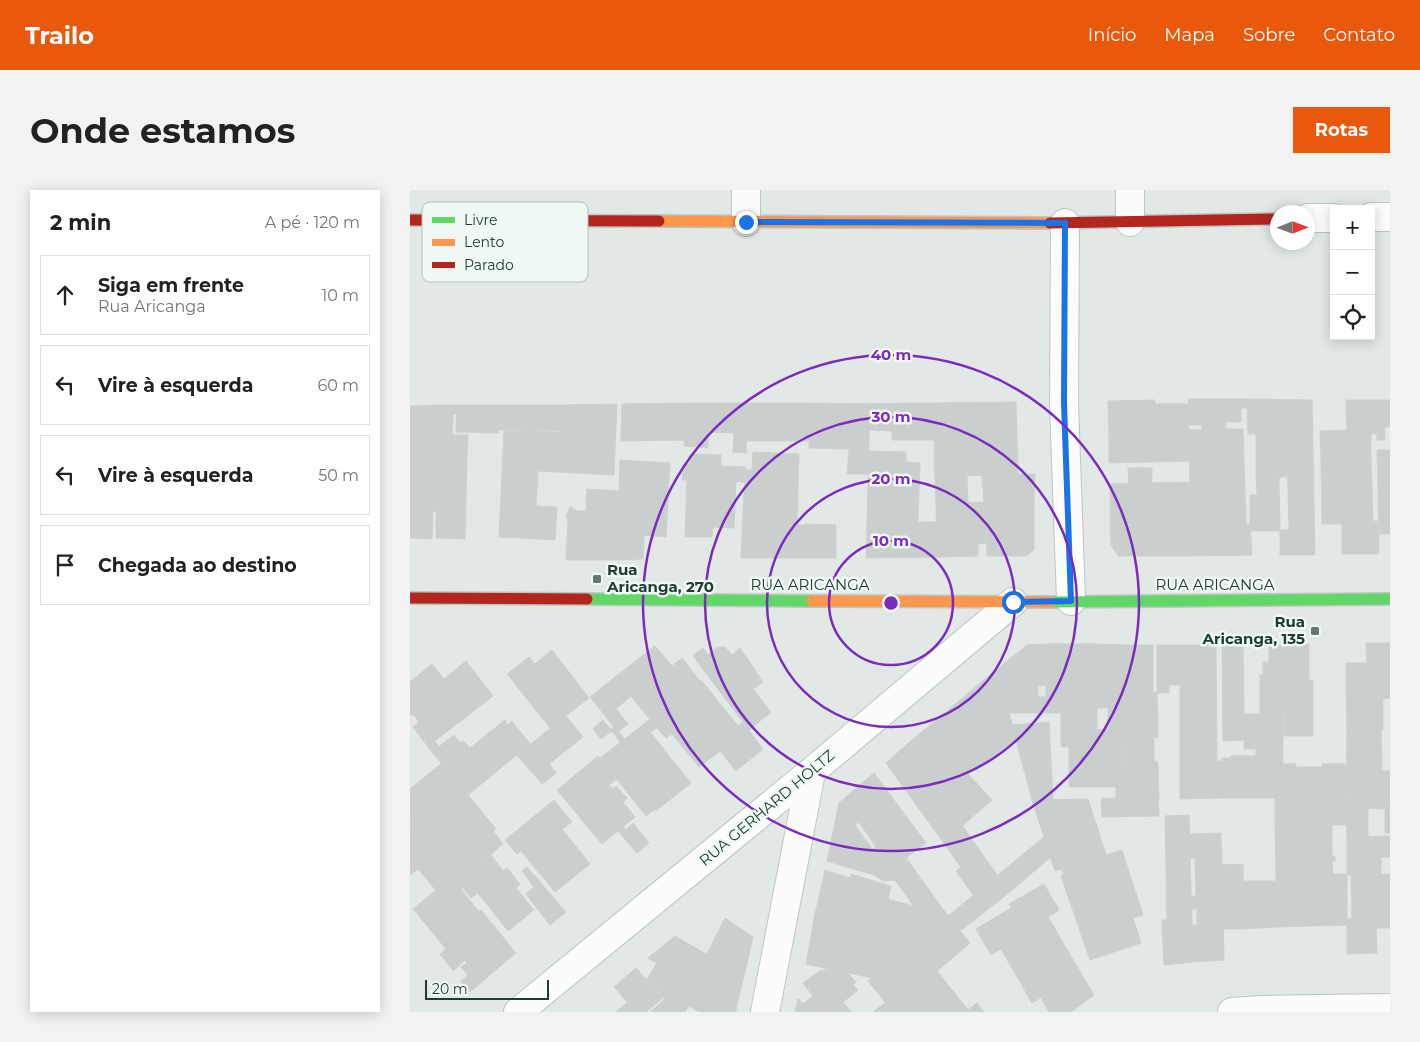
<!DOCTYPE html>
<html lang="pt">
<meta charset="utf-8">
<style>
body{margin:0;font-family:Montserrat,sans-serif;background:#f2f2f2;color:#222}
.controls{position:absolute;right:15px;top:15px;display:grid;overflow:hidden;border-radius:0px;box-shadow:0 2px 12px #0003}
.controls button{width:45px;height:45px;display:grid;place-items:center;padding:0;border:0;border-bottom:1px solid #e0e0e0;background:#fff;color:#222;font:25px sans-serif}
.compass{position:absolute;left:860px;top:15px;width:45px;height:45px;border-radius:50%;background:#fff;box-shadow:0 2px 12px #0003;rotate:89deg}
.scale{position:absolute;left:15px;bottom:12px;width:124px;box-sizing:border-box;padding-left:5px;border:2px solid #203c33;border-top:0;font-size:14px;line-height:18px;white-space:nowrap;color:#203c33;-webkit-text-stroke:4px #f0f8f3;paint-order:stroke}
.stop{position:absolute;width:15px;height:15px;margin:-11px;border:4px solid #1a73e8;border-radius:50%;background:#fff}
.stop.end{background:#1a73e8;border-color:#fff;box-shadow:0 1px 5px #0008}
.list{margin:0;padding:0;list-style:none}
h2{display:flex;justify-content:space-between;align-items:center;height:65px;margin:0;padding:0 20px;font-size:21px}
h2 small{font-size:16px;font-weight:400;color:#767676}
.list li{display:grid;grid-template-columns:32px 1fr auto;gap:15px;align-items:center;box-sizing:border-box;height:80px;margin:0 10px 10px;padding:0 10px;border:1px solid #e0e0e0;border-radius:0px}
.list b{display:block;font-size:19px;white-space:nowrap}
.list p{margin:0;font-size:16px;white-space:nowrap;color:#767676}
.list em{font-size:16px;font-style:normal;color:#767676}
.icon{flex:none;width:28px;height:28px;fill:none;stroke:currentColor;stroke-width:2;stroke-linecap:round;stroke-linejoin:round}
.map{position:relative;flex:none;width:980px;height:822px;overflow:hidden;border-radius:0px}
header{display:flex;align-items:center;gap:30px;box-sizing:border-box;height:70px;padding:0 25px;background:#ea580c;color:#fff}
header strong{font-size:24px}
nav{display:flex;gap:28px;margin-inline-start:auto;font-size:18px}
.intro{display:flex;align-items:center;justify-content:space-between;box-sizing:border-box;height:120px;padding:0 30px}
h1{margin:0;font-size:35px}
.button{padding:12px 22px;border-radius:0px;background:#ea580c;color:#fff;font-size:18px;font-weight:700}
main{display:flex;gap:30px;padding:0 30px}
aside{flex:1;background:#fff;border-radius:0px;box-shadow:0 2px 12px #0003}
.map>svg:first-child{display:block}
.building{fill:#cacfcd;stroke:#cbd1ce}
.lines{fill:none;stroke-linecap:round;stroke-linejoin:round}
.street-casing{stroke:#bfc5c2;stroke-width:30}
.fast-casing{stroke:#bec6c2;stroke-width:14}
.slow-casing{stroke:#bec6c2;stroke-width:14}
.jam-casing{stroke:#bec6c2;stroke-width:14}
.street{stroke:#fbfcfb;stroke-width:28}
.fast{stroke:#63d668;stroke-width:11}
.slow{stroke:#ff974d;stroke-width:11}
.jam{stroke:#b3261e;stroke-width:11}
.route{stroke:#1a73e8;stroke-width:6}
.ring{fill:none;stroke:#7b2cbf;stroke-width:2.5}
.poi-dot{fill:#647871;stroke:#f0f8f3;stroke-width:2}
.labels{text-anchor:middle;stroke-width:5;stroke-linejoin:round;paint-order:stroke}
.poi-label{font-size:15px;font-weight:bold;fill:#203c33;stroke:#f0f8f3;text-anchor:start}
.street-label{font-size:15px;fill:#203c33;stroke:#f0f8f3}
.key{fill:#f0f8f3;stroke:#b2c0b9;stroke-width:1}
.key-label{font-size:14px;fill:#203c33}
.centre{fill:#7b2cbf;stroke:#f0f8f3;stroke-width:2.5}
.ring-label{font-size:15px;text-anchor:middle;font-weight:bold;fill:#7b2cbf;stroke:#f0f8f3;stroke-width:5;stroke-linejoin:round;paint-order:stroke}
</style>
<header>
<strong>Trailo</strong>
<nav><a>Início</a><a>Mapa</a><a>Sobre</a><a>Contato</a></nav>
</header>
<div class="intro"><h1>Onde estamos</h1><a class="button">Rotas</a></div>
<main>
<aside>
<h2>2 min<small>A pé · 120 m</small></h2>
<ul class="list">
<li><svg class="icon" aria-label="ahead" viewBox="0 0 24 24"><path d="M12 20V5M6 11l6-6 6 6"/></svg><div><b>Siga em frente</b><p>Rua Aricanga</p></div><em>10 m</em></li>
<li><svg class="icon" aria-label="left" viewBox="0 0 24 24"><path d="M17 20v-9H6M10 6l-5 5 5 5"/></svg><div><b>Vire à esquerda</b></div><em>60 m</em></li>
<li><svg class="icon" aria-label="left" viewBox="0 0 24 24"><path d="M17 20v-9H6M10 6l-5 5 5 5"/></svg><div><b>Vire à esquerda</b></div><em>50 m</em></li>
<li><svg class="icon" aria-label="arrive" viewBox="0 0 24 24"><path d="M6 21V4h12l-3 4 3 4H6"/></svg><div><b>Chegada ao destino</b></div></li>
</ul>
</aside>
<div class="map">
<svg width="980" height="822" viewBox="0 0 980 822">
<rect width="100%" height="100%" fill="#e2e8e5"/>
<path class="building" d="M778,209H837L838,218H831V232H816V239H792V235H779Z
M837,209L902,210L903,262H877V287L846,288V244H838Z
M745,210V214H778L779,246L699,248L698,211Z
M936,210H965L966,244H961V269L911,270L910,241L937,240Z
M965,210H980V237H975V250H967Z
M606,212L607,248L524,250V213Z
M276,213L275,250L211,251L212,214Z
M276,213H338L336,263L323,262L324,243L298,242V258L274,256Z
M338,213H401L399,251H336Z
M401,213L460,214L458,284H437L439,259L399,258Z
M492,213H524V250H482V241L459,240L460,214Z
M207,214L204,285L148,282L152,215Z
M27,215L22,349L0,348V216Z
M27,215H47L46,224H43L42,245H58L57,268L25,267Z
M47,215H89L88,243L46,242Z
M89,215H152L151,241L88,240Z
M817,239H833L836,334H840L842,365L781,366L779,240Z
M94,241L150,242L149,282L128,281L126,316L147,317L145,350L89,347Z
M779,246V271L699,273V248Z
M607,248L608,284L525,287L524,250Z
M967,260H980V344H969Z
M459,261L496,262V272L510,273L508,332H527V367L456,368Z
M343,262L389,264L387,335H395L393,368H331L335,280H342Z
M877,262H903L905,365H870V340H879Z
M282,264L311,265V276L335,277V292H326L324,338L303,337L302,347H275L277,290H272L274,274H280V265Z
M25,267L57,268L55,349L26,348V321H22Z
M961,269L963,331H969V364H932V334H912L911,270Z
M210,270L260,273L256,347L234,345L233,369L207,370Z
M718,278H742V293L780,292L781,366H708L701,355L700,294H719Z
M625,284L624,311L574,312L572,285Z
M557,285L558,313L526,314L525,287Z
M869,287L870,341H840V305H847L846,288Z
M177,299L209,301L207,370H156L158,330L156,327L160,316L167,321H176Z
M624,311V360L616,366H577L576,312Z
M576,312V353L568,354V366L527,367L526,314Z
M395,334L426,335V368H393Z
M956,453H980V508L973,509V540H937L936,473H957Z
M636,454H687V523H636Z
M636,454V495L628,496V507H637L636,523H599L587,479L617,455Z
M687,454L715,455V569H686L685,540L698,539V518H687Z
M899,454V490H903V546H874V455Z
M715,455H743V502H747L748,548L744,547V571L748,572L749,609H716Z
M747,455H806L807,571H812L813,608L770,609V495H759V503H747Z
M812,455H833L834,524H850V485H853V472H859V455H874L873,543L846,544V559H834V550L813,551Z
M245,456L262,476L272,468L290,491L243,533L205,487Z
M308,457H315L322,465L330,458L353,492L343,499L361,522L339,540L283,466L293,458L298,465Z
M142,460L179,508L140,538L97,484L119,467L125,474Z
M56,471L83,506L61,523L34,489Z
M22,474L61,523L25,551L29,557L22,562L3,537L9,532L3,524L0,526V492Z
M587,479L607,552L595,557L572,577L570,575L558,584L582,610L552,636L495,556Z
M205,487L221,506L206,519L218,534L208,542L180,507Z
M291,490L328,536L333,532L353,559L326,581L269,509Z
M269,509L310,561L289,577L262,544L256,548L243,533Z
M651,523H687V539L685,540L686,569H715L716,609H706V597H659V557H651Z
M156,526L173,547L139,574L146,583L132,594L107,565Z
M240,529L247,538L240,542L281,593L262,608L215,549Z
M95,530L98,535L102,531L120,554L58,605L22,562L44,545L50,553L53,551L60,558Z
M193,530L200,539L204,537L215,549L210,552L202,541L191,549L183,539Z
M639,532L643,609L622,610L602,535Z
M937,540H971L972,581H980V607H936Z
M873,543V608H813L812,568H820V566H846V544Z
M215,549L262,608L246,621L245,619L236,626L190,568Z
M495,556L588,686L563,705L546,681L551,677L476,573Z
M188,566L207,589L199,595L203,599L206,596L217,608L213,612L225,627L192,654L147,600Z
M32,573L58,605L10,644L0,632V599Z
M873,574H886V577H912V574H936V607L873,608Z
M464,583L516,653L478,681L463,659L466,657L449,632L445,635L429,613Z
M58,605L86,639L83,641L93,654L48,692L9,643Z
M936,607L937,635H865V608Z
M936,607H975V619L958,618V647H937Z
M975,607H980V643H975Z
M691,608L748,609L749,626L692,627Z
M678,609L696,665L645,681L622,610Z
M144,610L162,632L152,639L180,674L145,702L111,661L107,664L95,650Z
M429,613L478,681L485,690L474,691L464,685L417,671Z
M779,625L783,772L754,775L752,730H757L755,626Z
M0,632L10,644L0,651Z
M223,633L239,653L227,663L208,641L213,636L216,640Z
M865,635H922V666H925V671L922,672L923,684H937V735L867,737Z
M811,643L814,770L783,772L782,735H787V719H782L781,706H786L785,668H780L779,644Z
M10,644L47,689L29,704L8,679L0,685V651Z
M980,646V667H971V685H937V647Z
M634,647L641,667L595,706L584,688Z
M712,660L733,725L723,728L731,753L680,770L651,686L654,685L652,679Z
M81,665L93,681L97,678L110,694L106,698L124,720L98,741L68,703L61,708L48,692Z
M496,668L538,726L521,739L478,681Z
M833,674L834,739H812L811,675Z
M117,677L156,722L140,735L116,704L124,697L112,681Z
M415,680L440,688L441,684L481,696L478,709L504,716L521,739L511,748L404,729Z
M980,684V738H966L967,763L937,764V729H942L941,685Z
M584,688L595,706L550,741L538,726Z
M47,689L53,697L51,699L69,722L71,720L106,763L60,802L51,791L58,785L51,777L57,773L55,770L43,781L30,764L36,759L3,719L26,700L29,704Z
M833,691H866L867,737L834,739Z
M634,694L649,720L638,727L669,780L645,794L599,714Z
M601,718L647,798L622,813L591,759L581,765L566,739Z
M538,726L560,753L506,799L483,770Z
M315,728L343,747L334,786L297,764Z
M404,729L493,744L511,748L462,788L396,774Z
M265,746L334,786L326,819L238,768Z
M483,771L506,799L525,822H483L458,791Z
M247,773L326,819V822H289L237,789Z
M226,778L253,808L236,822H226L204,797Z
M417,778L438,783L446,792L443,795L448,800L421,822H385L388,808L393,814L403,806L393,793L411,780L412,782Z
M669,780L684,805L661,822L645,794Z
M527,781L558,820L567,813L574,822H525L506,799Z
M237,789L279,816L275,822H267Z
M647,798L661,822H639L631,808Z
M255,809L267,822H240Z
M218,812L226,822H206Z
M433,812L441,822H421Z
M476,812L483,822H463Z"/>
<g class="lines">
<g class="street-casing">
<path id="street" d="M961,27H980
M898,28H924
M336,32V0
M720,32V0
M655,33L654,213L661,411
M108,822L401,582L603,412
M355,822L401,582
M822,822L852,820L980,818"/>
</g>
<g class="fast-casing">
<path id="fast" d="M177,409L402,411
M641,412L980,409"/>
</g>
<g class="slow-casing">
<path id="slow" d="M249,31L640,33
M402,411L641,412"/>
</g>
<g class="jam-casing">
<path id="jam" d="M0,30L249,31
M640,33L868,29
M0,408L177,409"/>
</g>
<use href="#street" class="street"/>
<use href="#fast" class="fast"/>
<use href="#slow" class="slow"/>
<use href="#jam" class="jam"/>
</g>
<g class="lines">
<path class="route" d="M336,32L655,33L654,213L661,411L603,412"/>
</g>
<g class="ring">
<circle cx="481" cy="413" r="62"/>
<circle cx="481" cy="413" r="124"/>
<circle cx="481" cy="413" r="186"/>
<circle cx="481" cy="413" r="248"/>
</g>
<g class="poi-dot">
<rect x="182" y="384" width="10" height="10" rx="2.5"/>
<rect x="900" y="436" width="10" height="10" rx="2.5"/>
</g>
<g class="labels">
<g class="poi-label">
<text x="197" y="385">Rua<tspan x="197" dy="17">Aricanga, 270</tspan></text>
<text x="895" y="437" text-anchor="end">Rua<tspan x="895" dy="17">Aricanga, 135</tspan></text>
</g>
<g class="street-label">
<text x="400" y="400">RUA ARICANGA</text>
<text x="805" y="400">RUA ARICANGA</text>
<text transform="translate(357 618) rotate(-40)" y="5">RUA GERHARD HOLTZ</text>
</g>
</g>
<rect x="12" y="12" width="166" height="80" rx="8" class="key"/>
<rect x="22" y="27" width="23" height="6" fill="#63d668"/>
<rect x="22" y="49" width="23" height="7" fill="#ff974d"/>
<rect x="22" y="72" width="23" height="6" fill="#b3261e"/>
<g class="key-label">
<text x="54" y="35">Livre</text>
<text x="54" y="57">Lento</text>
<text x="54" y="80">Parado</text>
</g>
<circle cx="481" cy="413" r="8" class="centre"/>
<g class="ring-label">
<text x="481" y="170">40 m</text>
<text x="481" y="232">30 m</text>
<text x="481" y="294">20 m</text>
<text x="481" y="356">10 m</text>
</g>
</svg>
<div class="controls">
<button>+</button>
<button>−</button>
<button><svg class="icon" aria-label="locate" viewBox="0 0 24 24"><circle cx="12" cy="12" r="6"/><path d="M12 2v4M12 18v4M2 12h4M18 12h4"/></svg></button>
</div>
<svg class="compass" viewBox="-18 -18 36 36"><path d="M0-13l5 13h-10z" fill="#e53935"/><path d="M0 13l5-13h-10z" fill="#767676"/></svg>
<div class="scale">20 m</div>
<div class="stop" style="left:603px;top:412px"></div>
<div class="stop end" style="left:336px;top:32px"></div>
</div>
</main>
